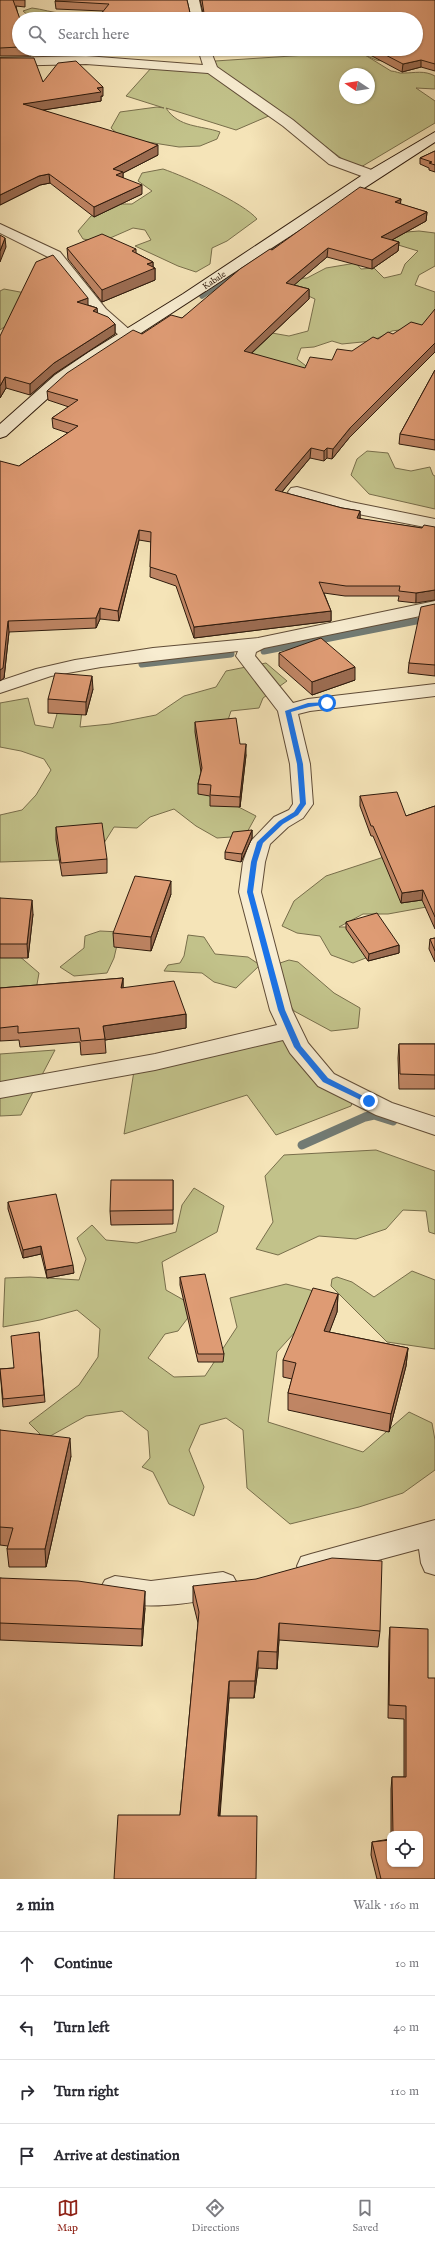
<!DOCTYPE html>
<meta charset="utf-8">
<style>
body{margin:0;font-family:"IM FELL English",serif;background:#f2f2f3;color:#2b2b33}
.controls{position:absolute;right:12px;bottom:12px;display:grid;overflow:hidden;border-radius:8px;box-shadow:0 1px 3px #0004}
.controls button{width:36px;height:36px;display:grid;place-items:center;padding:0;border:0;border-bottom:1px solid #e1e1e2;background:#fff;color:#2b2b33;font:20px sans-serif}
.compass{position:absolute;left:339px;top:68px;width:36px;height:36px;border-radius:50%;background:#fff;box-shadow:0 1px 3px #0004;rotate:282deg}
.stop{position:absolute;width:12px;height:12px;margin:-9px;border:3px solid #1a73e8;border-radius:50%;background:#fff}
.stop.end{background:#1a73e8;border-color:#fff;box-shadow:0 1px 4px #0008}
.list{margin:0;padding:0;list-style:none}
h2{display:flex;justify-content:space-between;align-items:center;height:52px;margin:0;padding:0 16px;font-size:17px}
h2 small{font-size:13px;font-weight:400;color:#7c7c81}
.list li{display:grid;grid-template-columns:26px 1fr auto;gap:12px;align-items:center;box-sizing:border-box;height:64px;padding:0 16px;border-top:1px solid #e1e1e2}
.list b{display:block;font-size:15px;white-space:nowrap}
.list em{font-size:13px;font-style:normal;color:#7c7c81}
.icon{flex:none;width:22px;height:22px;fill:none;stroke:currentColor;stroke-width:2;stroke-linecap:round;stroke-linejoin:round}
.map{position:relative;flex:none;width:435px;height:1879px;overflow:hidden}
.search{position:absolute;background:#fff;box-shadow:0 1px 3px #0004;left:12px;right:12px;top:12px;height:44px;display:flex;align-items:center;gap:10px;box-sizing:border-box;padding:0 14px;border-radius:22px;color:#7c7c81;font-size:15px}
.sheet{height:308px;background:#fff}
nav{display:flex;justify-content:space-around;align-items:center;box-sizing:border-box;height:56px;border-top:1px solid #e1e1e2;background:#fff;font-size:11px;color:#7c7c81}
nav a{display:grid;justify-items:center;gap:2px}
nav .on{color:#8f2418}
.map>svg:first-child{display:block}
.green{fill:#c2c28a;stroke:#786e4b;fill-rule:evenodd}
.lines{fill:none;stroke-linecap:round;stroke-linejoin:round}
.stream-far2{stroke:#727b74;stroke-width:5.5}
.stream-far1{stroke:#727b74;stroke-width:7}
.stream{stroke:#727b74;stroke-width:9}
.street-casing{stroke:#604c37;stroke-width:2}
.secondary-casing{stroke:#2e1a0c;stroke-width:2}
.street{fill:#f8edd1;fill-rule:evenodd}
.secondary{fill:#f8edd1;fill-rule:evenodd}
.wall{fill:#bf8564;stroke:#2e1a0c}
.shaded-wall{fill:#9b6c51;stroke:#2e1a0c}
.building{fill:#de9b74;stroke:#2e1a0c}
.route{fill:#1a73e8}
.labels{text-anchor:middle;stroke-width:3;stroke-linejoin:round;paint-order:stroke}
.far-street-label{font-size:9px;fill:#2e1a0c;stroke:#f8edd1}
</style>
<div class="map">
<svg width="435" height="1879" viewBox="0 0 435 1879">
<rect width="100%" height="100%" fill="#f5e4b8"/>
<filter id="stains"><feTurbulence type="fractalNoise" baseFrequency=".005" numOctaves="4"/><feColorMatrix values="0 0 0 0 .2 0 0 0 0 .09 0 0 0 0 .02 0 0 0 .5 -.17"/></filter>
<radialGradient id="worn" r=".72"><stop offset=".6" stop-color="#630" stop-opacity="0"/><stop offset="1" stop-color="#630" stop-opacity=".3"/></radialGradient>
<path class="green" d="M32,8C42,9 53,13 62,13C84,14 94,10 118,16L116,19H45L53,16L47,14L30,17L23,11Z
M311,49H386L400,64L376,60L365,55L391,71C396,71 399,74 404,73C415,73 424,70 435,76V89L416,88L435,101V123L361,167L349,164L302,129L219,77L255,107L271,115L236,130L166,108C179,128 200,125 220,132L217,139L200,146L179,147L122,138L111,128L120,112L157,107L164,108L126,96L152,67L217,68L215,61L307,55L306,50ZM345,74H369V98H345Z
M163,169C184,176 244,203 257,219L227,241L212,248L210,264L196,272L178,266L135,246L151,240L145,230L133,228L101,242L83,239L78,231L91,216L114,204H132L152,191L138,181L142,173Z
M419,231L435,233V266L419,275L415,285L435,292V331L407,329L392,331L372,341L342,344L332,341L314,347L301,348L297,359L314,372L285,369L238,347L255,330L289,336L308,331L315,299L271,279L307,278L326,268L356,263L361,269L374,268L384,278L401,274L405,264L418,251L385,241L382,234Z
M4,289L36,295L15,319L0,330V291Z
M367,451L388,453L395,468L411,471L430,467L433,475L435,476V509L369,494L351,475L357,459Z
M266,663L287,681L263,698L259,708L231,711L224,732L227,801L256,816L245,836L217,838L196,826L174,809L150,817L137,828L114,827L99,851L91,859L0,862V815L22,810L36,795L51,770L44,759L21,751L0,747V703L28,698L35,725L53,728L65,686L86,679L80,727L110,724L156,715L184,696L216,687L226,671Z
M399,852L432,906L388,914H363L339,927H371L381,952L353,963L331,955L320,936L297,933L282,926L294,901L326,876Z
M100,931L120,932L114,958L107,973L74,976L60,967L84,948L85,936Z
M188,935L204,937L215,954L248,957L260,965L236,988L214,982L202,973L164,971L168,965L180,963L184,956Z
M0,946L18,955L39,973L33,1007L0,1031Z
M289,960L298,962L334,993L360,1008L358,1028L331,1031L294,1011L281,991L280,963Z
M286,1037L353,1100L351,1106L276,1135L247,1095L124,1134L134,1071Z
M55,1050L21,1115L0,1116V1054Z
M376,1150L435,1171V1234L429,1232L426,1211L403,1210L386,1229L356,1239L319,1236L278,1255L256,1249L273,1222L265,1176L284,1155Z
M194,1188L224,1206L217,1232L162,1262L166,1290L196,1307L178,1331L165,1334L148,1358L174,1377L205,1376L237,1327L230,1298L286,1284L314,1291L306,1320L277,1352L268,1422L363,1452L409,1412L432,1423L435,1440V1470L403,1493L359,1507L290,1524L247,1488L243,1430L226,1418L200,1425L189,1450L204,1487L194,1516L169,1504L153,1472L142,1467L150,1458L148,1431L122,1411L86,1416L45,1439L29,1423L79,1385L98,1357L100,1329L77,1310L40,1320L3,1327L5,1278L30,1277L79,1280L86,1259L77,1238L92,1225L106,1240L137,1243L176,1232L182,1205Z
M412,1271L435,1280V1349L387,1342L331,1286L332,1279L337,1277L352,1282L374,1297Z"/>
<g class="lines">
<path class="stream-far2" d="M262,257L277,246
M202,296L241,270"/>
<path class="stream-far1" d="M264,651L416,621
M142,664L231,654"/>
<path class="stream" d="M302,1145L365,1117L374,1115L393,1121"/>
<g class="street-casing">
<path id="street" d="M187,0H199L203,19H191Z
M198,49H210L217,67L293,120L339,158L377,172L379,175L377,178H367L329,164L283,126L208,73L86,64L0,66V58L86,56L203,65Z
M0,224L60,252L106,309L131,331L134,334L131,337H121L96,315L50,258L0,233Z
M297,487L351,502L435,519V529L348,512L291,496L288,492L291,488Z
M435,601V613L264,648L256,652L255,656L293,703L308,699L435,684V696L310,711L298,714L310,764L313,804L303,818L288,827L270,844L265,862L261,892L292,1010L308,1043L334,1074L392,1103L435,1117V1135L376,1115L318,1086L290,1053L283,1040L155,1070L0,1098V1082L155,1054L277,1025L270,1010L239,892L243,862L250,842L274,817L289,810L293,804L290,764L278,711L236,656L238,651L101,667L51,676L0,693V681L36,669L75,660L153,648L258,638Z
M435,1520V1575L425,1572L421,1563L419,1549L311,1578L301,1575L297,1566L301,1557L311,1554Z
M223,1572L233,1576L238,1585L233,1594L223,1598C183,1603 143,1612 105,1598L100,1589L105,1580L115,1576L151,1581Z"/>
</g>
<g class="secondary-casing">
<path id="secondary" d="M435,132V142L67,381L6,436L0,438V424L55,375L89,352L183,294L367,172Z"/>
</g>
<use href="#street" class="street"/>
<use href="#secondary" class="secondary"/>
</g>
<path class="wall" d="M0,0H25V7L16,6L19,19V49H30L31,56H0Z
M187,0L190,13H203L200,0H435V71L421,67L402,72L359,49H416V19H97L103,11L56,9L55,1Z
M0,58L43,82L103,96H101V101L43,110L158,155L123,173V178L142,194L94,217L50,183L40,185L0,205Z
M435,151V172L429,170V168L420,164V158Z
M401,199L400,204L427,212L426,221L392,240L399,242L398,251L372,269L327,257L294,285L309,289V299L252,353L349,438L332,459L327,458L324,461L310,458L282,492L342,508L360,511V519L422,528L416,603L398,601L399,596H345L324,593L331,611V621L194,638L176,586L150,577L151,542L139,540L119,621L100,619L96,628L9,632L4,678L19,466L68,433L53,428L52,418L69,407L48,400L47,391L142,334L182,318L272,250Z
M67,248L136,249V253L153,262V267L155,268V280L102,302L68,259Z
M88,305L97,308V313L115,324V334L54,374L30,395L6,388L0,398V336Z
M435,370V450L399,444L400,434Z
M435,604V676L408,673L409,663Z
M279,653L355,680L312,695L279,666Z
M93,689L86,715L48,713V699Z
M195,722L240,744L246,755L240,807L210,806V796L198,794V784L201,772L195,732Z
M360,796L406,816L435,806V929L422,900L401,903L373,836H371L360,806Z
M56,827L107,859V873L62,876L56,840Z
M252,830V838L241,862L225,859V852Z
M171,894L151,951L114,947L113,933Z
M0,898L33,914L28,958H0Z
M346,922L399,945V953L368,961L346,929Z
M435,938V962L429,949L430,939Z
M123,978V988L186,1014V1028L105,1040L106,1053L81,1055L80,1042L20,1047L19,1040L0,1041V988Z
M399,1044H435V1089H399L398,1058Z
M173,1180V1224L111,1225L110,1211Z
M8,1202L74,1273L47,1278L41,1254L23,1258L8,1209Z
M180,1277L224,1354L223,1362H198L180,1285Z
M338,1294L337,1312L329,1332L408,1348L406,1366L389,1432L288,1410V1393L292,1379L283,1377V1360Z
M39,1332L45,1402L3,1407L0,1369L14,1368Z
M0,1430L71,1456L46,1567H9L7,1549L8,1546L0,1545Z
M0,1578L145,1608L142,1646L0,1640Z
M193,1586L380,1631L378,1647L279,1640L277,1669L258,1668L254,1698H229L220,1816L180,1815L198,1623L193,1603Z
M390,1627L428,1678L435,1879H377L371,1855L372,1842L420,1834H391V1789L392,1777H404V1719L388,1718L389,1640Z"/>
<path class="shaded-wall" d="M213,49H249L213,52Z
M421,60V67L402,72L403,64Z
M103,87V96H101V101L24,113L23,104Z
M158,145V155L123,173V181L116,185L113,169Z
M49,174L50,183L40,185L0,205V195L39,176Z
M142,185V194L94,217V207Z
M401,199L400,208L395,202Z
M427,212L426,221L381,246V237Z
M5,238L6,247L0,262V251Z
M399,242L398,251L372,269V260Z
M328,248L327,257L286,292V283Z
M153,262V269L155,268V280L102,302V290L147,264Z
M309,289V299L244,360V351Z
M88,298V308L77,302Z
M97,308L98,318L93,311Z
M115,324V334L54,374L30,395V384L54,363Z
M435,343V352L349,438L332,459L333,449L350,428Z
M5,377L6,388L0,398V386Z
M311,448L310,458L275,500V490Z
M327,448V458L324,461V451Z
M360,511V521L357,518Z
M139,530V540L119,621L118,611Z
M435,590V600L416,603V593Z
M100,608V619L96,628V618Z
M331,611V621L194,638V627Z
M8,621L9,632L4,678L0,681V670Z
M355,667V680L312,695V682Z
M92,676L93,689L86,715V702Z
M246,744V755L240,807V797Z
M252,830V838L241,862L242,854Z
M171,881V894L151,951V937Z
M423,890L422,900L401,903L402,893Z
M32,900L33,914L28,958L27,944Z
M399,945V953L368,961L369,954Z
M123,978V992L121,988Z
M186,1014V1028L105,1040L103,1026Z
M41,1246V1254L23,1258V1250Z
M73,1265L74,1273L47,1278L46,1270Z
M338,1294L337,1312L323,1349L324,1331Z
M408,1348L406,1366L389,1432L391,1414Z
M70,1438L71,1456L46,1567L45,1549Z
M145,1591V1608L142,1646V1629Z
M279,1623V1640L277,1669V1652Z
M258,1651V1668L254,1698L255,1681Z
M229,1681V1698L218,1832V1816Z"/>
<path class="building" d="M0,0H13L20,19H19V47L0,48Z
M56,0H187L190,13H204L202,0H435V64L421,60L403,64L374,49H416V19H292L288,16L237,19H97L109,4L55,1Z
M0,58H34L43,82L58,63L76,61L103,87L97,88L101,92L23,104L158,145L113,169L123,172L116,175L142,185L94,207L49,174L39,176L0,195Z
M435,151V165L429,163L432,162L420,158Z
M360,187L401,199L395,202L427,212L381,237L399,242L372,260L328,248L286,283L309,289L244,351L305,368L310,357L332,360L337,349L352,351L373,337L378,339L388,332L393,334L411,322L422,325L435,309V343L350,428L333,449L327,448L324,451L311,448L275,490L342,508L360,511L357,518L422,528L424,525L435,527V590L416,593L399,591L400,586H346L319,582L331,611L194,627L176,575L150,567L151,532L139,530L118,611L100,608L96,618L8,621L3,668L0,670V461L19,466L78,426L52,418L78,400L47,391L67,373L133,330L142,334L171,315L182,318L240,269L270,249L272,250Z
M102,234L136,249L132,251L153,262L147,264L155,268L102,290L67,248Z
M0,235L5,238L0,251Z
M53,255L88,298L77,302L97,308L93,311L108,317L115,324L54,363L30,384L5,377L0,386V336L36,262Z
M435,370V440L400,434Z
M435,604V665L409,663L421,607Z
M321,638L355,667L312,682L279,653Z
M55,673L92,676L86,702L48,699Z
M236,718L240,744H246L240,797L210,795L211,785L198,784L202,768L195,722Z
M397,792L406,816L435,806V917L423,890L402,893L373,826H371L360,796Z
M102,823L107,859L61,863L56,827Z
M252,830L242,854L225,852L233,832Z
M135,876L171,881L151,937L113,933Z
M0,898L32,900L27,944H0Z
M377,913L399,945L369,954L346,922Z
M435,938V951L430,939Z
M123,978L121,988L174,981L186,1014L103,1026L105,1039L81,1041L79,1028L18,1033V1026L0,1028V988Z
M399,1044H435V1075L400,1074Z
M111,1180H173V1210L110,1211Z
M56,1194L73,1265L46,1270L41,1246L23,1250L8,1202Z
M205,1274L224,1354H198L180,1277Z
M313,1288L338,1294L324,1331L408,1348L391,1414L288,1393L296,1363L283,1360Z
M39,1332L44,1395L3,1399L0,1369L14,1368L11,1336Z
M0,1430L70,1438L45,1549H7L13,1528L0,1527Z
M332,1558L382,1561L380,1631L279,1623L277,1652L258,1651L255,1681H229L218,1816H257L256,1879H114L118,1815H180L199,1612L193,1586L256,1579Z
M0,1578L78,1581L145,1591L142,1629L0,1623Z
M390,1627L428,1629V1678H435V1879H381L372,1842L390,1840V1864H420V1834H393L392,1777H406V1706L389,1705Z"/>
<path class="route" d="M329,702V704L309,707L291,712L303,764L306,804L298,815L283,824L263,843L257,862L253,892L285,1010L301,1046L328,1078L371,1100V1103L369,1104L323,1082L294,1047L278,1010L247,892L251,862L257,842L279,821L294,812L300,803L297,764L285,711L308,703Z"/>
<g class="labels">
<g class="far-street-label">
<text transform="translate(214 280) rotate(-34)" y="3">Kabale</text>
</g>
</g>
<rect width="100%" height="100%" filter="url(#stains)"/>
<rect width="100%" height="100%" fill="url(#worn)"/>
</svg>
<div class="controls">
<button><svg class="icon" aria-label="locate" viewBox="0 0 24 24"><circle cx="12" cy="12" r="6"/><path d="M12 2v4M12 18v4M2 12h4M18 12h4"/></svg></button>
</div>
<svg class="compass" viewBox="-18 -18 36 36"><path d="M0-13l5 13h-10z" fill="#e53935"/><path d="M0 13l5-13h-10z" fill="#7c7c81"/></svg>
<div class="stop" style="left:327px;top:703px"></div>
<div class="stop end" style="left:369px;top:1101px"></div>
<div class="search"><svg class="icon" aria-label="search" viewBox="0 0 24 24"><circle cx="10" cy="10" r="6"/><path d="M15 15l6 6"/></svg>Search here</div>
</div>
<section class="sheet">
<h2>2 min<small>Walk · 160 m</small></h2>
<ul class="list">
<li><svg class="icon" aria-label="ahead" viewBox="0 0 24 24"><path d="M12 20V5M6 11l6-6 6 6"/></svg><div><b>Continue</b></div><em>10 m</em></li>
<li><svg class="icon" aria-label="left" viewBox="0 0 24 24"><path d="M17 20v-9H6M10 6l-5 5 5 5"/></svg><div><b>Turn left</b></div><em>40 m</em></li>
<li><svg class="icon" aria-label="right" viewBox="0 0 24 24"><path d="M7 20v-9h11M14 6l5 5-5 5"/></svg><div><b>Turn right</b></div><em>110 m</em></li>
<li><svg class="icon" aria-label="arrive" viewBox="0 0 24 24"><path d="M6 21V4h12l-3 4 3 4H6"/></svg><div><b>Arrive at destination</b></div></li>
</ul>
</section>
<nav>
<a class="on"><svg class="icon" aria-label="map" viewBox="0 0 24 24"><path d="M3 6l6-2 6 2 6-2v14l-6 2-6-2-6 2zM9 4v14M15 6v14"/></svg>Map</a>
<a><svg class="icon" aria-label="directions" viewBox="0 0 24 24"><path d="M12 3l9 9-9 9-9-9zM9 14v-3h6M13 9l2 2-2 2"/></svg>Directions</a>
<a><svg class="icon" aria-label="saved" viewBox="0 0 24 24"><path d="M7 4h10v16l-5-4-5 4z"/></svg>Saved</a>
</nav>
